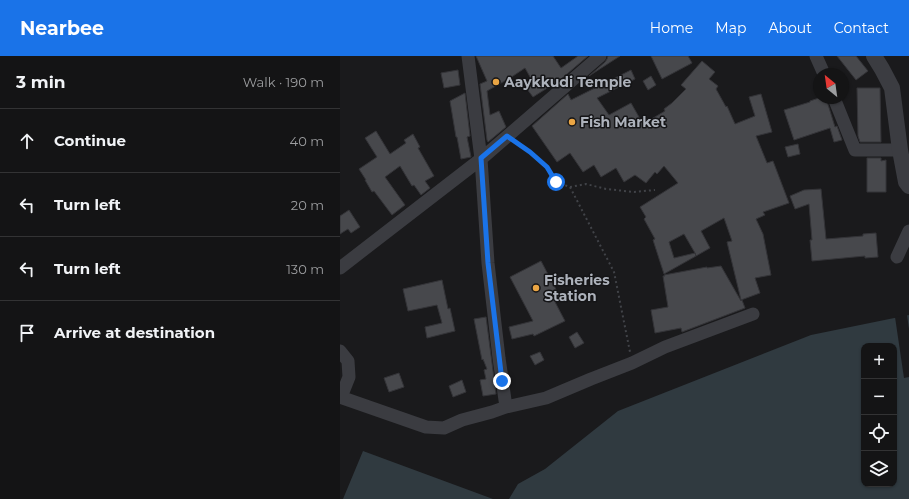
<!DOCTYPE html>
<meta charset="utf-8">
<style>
body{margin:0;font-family:Montserrat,sans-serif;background:#212122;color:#f1f3f6}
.controls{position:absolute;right:12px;bottom:12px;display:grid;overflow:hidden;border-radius:8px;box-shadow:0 1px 3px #0004}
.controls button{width:36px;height:36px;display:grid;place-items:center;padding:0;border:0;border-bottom:1px solid #333334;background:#141415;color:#f1f3f6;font:20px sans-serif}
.compass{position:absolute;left:473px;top:12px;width:36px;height:36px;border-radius:50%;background:#141415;box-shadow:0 1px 3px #0004;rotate:331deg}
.stop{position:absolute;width:12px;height:12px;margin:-9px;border:3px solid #1a73e8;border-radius:50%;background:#fff}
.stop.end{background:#1a73e8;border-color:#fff;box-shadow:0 1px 4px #0008}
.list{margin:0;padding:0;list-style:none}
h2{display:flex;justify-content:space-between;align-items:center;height:52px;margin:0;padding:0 16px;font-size:17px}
h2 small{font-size:13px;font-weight:400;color:#9d9ea0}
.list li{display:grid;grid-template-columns:26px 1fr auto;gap:12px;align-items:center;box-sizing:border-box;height:64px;padding:0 16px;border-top:1px solid #333334}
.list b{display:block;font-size:15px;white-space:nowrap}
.list em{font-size:13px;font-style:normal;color:#9d9ea0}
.icon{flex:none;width:22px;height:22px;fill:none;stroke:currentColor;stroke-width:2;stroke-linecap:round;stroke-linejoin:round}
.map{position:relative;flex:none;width:569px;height:443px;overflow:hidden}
header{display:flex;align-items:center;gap:24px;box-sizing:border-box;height:56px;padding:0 20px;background:#1a73e8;color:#fff}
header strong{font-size:19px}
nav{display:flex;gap:22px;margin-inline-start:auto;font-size:14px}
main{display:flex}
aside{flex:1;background:#141415}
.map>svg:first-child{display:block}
.water{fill:#303a40;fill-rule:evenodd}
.pier{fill:#1a1a1c}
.building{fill:#47484c;stroke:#343438;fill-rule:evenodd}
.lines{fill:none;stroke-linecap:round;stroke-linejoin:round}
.path{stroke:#414348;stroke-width:2;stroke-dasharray:2 3;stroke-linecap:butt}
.minor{stroke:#3b3c41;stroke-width:13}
.tertiary{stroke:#3b3c41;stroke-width:16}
.route{stroke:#1a73e8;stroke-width:5}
.poi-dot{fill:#eaa544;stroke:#151517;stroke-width:1.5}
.labels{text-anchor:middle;stroke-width:3;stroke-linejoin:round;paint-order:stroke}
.poi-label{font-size:14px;font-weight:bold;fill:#adb2bb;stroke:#151517;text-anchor:start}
</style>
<header>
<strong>Nearbee</strong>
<nav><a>Home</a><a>Map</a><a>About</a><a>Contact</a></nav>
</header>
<main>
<aside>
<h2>3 min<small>Walk · 190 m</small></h2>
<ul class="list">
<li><svg class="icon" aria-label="ahead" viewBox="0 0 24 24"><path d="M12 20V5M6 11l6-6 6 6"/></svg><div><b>Continue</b></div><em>40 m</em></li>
<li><svg class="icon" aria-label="left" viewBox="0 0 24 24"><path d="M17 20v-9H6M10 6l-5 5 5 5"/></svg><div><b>Turn left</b></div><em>20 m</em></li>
<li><svg class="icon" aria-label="left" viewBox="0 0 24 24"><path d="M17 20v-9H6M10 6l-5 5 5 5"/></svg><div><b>Turn left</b></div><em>130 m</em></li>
<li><svg class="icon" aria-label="arrive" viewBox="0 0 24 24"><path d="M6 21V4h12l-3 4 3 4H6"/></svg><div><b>Arrive at destination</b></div></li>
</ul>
</aside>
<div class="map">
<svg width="569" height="443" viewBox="0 0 569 443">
<rect width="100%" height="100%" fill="#1a1a1c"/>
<path class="water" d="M569,259V443H169L178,428L205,413L278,355L471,279ZM524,290H554V428H524Z
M23,395L153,443H3Z"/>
<path class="pier" d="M567,259L569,273V321L564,322L555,261Z"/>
<path class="building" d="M136,0H213L221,12L238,0H248L213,30L212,29L193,41L187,33L194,28L185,12L170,22L147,35L150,59L159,55L166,71L148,86L147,84L140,28L147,25Z
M268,0H280L249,20L265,6L267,3Z
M311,0H348L352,7L322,23Z
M497,0H516L528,15L516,24Z
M362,5L375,16L369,23L378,30L376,33L386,51L387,50L395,68L415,60L409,41L421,38L432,76L416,80L427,107L433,105L449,147L423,156L425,159L416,163L423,178L431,219L415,222L420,237L401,244L387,186L392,185L384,162L361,175L370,192L356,200L355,197L356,200L324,218L313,184L315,183L304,163L306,161L300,151L338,127L324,110L317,118L315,116L306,127L295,119L284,126L276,112L261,121L254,109L243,116L230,97L217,106L192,70L228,38L231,44L291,14L295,23L257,42L269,59L291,47L303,68L325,55L324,53L332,47L346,33L341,29ZM344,178L355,197L334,202L329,186Z
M118,14L120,29L104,32L101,17Z
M311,20L316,29L308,34L303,25Z
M517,32H540L541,86H520L518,80Z
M125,37L130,80L127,81L131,101L121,103L117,81H116L110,45Z
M479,42H486L495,71L497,70L502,84L494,86L490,72L454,84L444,54L470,46V45Z
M36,75L50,98L66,87L64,84L73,78L80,91L78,92L94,120L85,125L90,132L81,139L74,129L72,130L60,110L45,121L65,149L52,159L34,135L32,136L25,124H26L19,113L37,101L25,82Z
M458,88L460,98L448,101L445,91Z
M527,102H541V105L546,104V136H527Z
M481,133L486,183L523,180V178L536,177L538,201L525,202V200L472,205L470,184H472L469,148L455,153L450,140L464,134Z
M9,154L20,171L11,177L8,173L0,178V160Z
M201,205L221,243L215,246L225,265L194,280L193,278L172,283L169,271L193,265L170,221Z
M381,210L401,245L402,244L405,252L342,276L341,272L315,277L311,254L328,251L323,220H325L324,219L367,211V212Z
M102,224L108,253L110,252L115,275L87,282L85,271L102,267L97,249L68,255L63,233Z
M146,261L156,338L143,340L140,324L146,323L144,314L147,313L143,303L142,304L134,263Z
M237,276L244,287L235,292L229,281Z
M200,296L204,304L195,309L190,300Z
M59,317L64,331L49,336L44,322Z
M122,324L126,336L113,341L109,330Z"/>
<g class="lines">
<path class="path" d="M178,87L207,111L216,126L230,131L246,128L266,133L294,136L315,134
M230,131L274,216L290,296"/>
<path class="minor" d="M128,0L141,103L148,207L159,302L166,351
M476,0L484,18
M494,42L515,94H560
M557,201L569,175
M0,212L141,103L260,0
M0,295L8,305L9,321L1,341
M0,341L86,371L104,372L122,364L152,356L166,351L206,342L251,323L292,307L325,291L413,258"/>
<path class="tertiary" d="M534,0L542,13L552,32L560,94L566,126L569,130"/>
</g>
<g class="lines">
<path class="route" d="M162,325L148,207L141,102L167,80L190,96L207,111L216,126"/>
</g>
<g class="poi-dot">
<circle cx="156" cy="26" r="4"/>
<circle cx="232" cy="66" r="4"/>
<circle cx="196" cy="232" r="4"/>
</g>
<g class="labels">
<g class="poi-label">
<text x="164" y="31">Aaykkudi Temple</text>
<text x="240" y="71">Fish Market</text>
<text x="204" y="229">Fisheries<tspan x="204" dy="16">Station</tspan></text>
</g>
</g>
</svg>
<div class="controls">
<button>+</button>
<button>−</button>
<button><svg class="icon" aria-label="locate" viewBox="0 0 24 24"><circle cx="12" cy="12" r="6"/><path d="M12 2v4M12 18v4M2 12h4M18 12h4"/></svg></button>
<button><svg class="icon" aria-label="layers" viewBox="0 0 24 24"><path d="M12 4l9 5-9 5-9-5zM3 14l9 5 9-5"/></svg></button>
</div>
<svg class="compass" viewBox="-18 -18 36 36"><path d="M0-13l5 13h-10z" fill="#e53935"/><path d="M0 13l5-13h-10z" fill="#9d9ea0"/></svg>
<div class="stop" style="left:216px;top:126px"></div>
<div class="stop end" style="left:162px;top:325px"></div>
</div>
</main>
